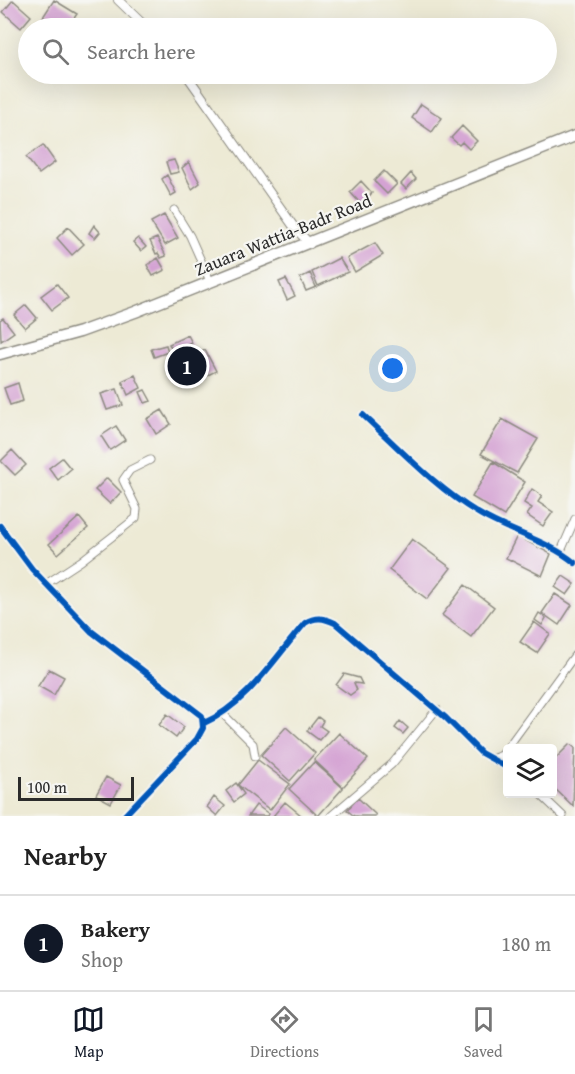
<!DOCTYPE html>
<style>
body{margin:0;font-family:"Gentium Book Plus",serif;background:#f6f6f6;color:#222}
.controls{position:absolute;right:18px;bottom:18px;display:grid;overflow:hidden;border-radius:6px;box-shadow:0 6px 24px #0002}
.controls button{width:54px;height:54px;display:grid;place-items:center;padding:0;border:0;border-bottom:2px solid #e0e0e0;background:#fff;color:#222;font:30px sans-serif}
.scale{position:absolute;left:18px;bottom:15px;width:116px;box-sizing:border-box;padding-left:6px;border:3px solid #2b2b2b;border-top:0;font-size:16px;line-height:21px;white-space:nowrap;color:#2b2b2b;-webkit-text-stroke:4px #f6f6f2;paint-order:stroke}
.you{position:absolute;left:393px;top:369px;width:21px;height:21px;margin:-15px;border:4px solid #fff;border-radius:50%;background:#1a73e8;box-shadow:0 0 0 9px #1a73e833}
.badge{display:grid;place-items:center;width:39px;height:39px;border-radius:50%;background:#111827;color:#fff;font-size:20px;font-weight:700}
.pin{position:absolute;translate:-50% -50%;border:3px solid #fff;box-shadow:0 2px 6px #0006}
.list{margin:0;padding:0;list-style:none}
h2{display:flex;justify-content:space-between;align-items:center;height:78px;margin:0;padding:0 24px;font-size:26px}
h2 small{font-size:20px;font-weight:400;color:#767676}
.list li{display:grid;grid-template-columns:39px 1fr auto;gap:18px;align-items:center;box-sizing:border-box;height:96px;padding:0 24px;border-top:2px solid #e0e0e0}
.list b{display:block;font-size:22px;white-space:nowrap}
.list p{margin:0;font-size:20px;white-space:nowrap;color:#767676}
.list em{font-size:20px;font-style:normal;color:#767676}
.icon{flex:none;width:33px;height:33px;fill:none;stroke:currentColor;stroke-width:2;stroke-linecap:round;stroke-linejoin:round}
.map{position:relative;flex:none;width:575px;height:816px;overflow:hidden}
.search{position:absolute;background:#fff;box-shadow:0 6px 24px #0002;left:18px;right:18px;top:18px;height:66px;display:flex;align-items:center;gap:15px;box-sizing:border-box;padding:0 21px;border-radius:33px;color:#767676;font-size:22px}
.sheet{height:174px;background:#fff}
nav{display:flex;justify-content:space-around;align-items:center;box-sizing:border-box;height:84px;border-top:2px solid #e0e0e0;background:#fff;font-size:16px;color:#767676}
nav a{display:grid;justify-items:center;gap:3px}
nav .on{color:#111827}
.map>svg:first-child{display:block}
.building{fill:#d4a2d3}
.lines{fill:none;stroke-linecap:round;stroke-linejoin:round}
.minor-casing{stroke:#8c8a80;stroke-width:9}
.tertiary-casing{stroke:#8c8a80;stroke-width:10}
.trunk-casing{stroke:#8c8a80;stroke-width:13}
.minor{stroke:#fff;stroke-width:7}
.tertiary{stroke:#fff;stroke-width:8}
.trunk{stroke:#fff;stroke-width:10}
.cycleway-casing{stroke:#f6f6f2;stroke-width:10}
.cycleway{stroke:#0057b8;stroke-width:6}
.labels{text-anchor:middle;stroke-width:4.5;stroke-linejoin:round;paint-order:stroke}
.street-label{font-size:18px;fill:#2b2b2b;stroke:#f6f6f2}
</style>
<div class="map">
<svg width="575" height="816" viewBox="0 0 575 816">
<rect width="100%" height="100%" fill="#f6f6f2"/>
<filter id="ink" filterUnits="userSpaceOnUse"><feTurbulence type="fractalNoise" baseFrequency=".0167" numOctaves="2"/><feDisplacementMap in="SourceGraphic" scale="12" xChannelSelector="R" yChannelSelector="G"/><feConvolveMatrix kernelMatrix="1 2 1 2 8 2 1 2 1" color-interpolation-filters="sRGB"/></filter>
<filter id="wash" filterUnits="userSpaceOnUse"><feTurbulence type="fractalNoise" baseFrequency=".008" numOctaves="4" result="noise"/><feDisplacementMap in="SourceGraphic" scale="24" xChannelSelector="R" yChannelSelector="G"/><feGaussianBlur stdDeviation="1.35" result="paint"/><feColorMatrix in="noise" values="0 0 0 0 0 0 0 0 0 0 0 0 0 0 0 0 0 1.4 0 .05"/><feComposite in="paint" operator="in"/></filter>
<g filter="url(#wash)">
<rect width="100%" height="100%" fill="#edead5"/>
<g id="blocks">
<path class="building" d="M13,0L31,16L21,28L3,12Z
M54,0L77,14L67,28H61L43,17Z
M421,104L442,118L432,132L412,118Z
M462,126L477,141L469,149L462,142L459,145L451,138Z
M43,145L55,162L39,174L26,157Z
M174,160L179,172L170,174L166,162Z
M189,162L200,183L192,189L182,168Z
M384,171L397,184L387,194L374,181Z
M411,173L416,179L406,189L401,184Z
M167,175L176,193L171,196L162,179Z
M361,181L372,193L361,204L350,192Z
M164,215L178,238L165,245L151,222Z
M94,225L100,232L95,238L89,233Z
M68,227L84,244L72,255L57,238Z
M138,238L146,247L141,251L133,242Z
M157,238L166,256L161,258L158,253L156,254L150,241Z
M375,243L383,255L355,272L347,258Z
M158,258L165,270L153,276L147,265Z
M339,258L348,272L318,286L312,272Z
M310,273L316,287L306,291L300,278Z
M286,279L295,296L287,300L279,282Z
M57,284L68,298L52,310L41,296Z
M26,305L37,318L25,328L14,315Z
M3,318L14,332L1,341L0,320Z
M188,335L192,343L174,353L169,344Z
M166,345L168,352L154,357L151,349Z
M205,350L216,371L188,385L177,364Z
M135,375L141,388L128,395L122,381Z
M18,383L23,401L10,405L4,388Z
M117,389L123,405L107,410L101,394Z
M145,390L151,401L145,403L140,392Z
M162,410L171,424L156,434L147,419Z
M502,419L538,439L517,473L481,454Z
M116,426L125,440L110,450L101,436Z
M12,450L26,465L15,475L1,461Z
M62,458L71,469L58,480L49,468Z
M493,462L525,482L504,516L472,497Z
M107,478L121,492L110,504L95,490Z
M532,489L542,496L538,502L553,512L543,526L527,515L532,508L524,503Z
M79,517L88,528L58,554L49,544Z
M517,536L551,554L542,576L506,558Z
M412,539L451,568L427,599L389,570Z
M563,576L575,584L567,595L555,587Z
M465,585L494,607L471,637L442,615Z
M555,594L572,605L559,625L542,613Z
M539,613L546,618L542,625L535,620Z
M534,622L550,634L537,653L520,642Z
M49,669L64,677L54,695L38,686Z
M344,674L359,678L362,684L354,683L357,690L350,695L336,685Z
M167,714L184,727L176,738L159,725Z
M318,717L323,721L320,726L327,731L319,740L307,731Z
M400,721L408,728L403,734L395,728Z
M286,727L315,753L290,781L261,755Z
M339,733L368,759L343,787L314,760Z
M570,744L575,748L573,806L552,786V762Z
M258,760L290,784L270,810L238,785Z
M314,762L343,788L318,816L289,789Z
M106,777L121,785L111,803L96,795Z
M236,783L244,794L234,802L226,791Z
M214,797L225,806L217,816L207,807Z
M358,798L376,815L375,816H354L347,810Z
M285,802L302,816H273Z
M256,805L269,814L267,816H248Z"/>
</g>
</g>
<g filter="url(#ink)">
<use href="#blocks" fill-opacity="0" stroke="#8c8a80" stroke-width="1.5"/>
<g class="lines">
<g class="minor-casing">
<path id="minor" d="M174,210L190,236L210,281
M363,415C399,448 435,487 478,513C509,532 547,540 575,563
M0,526L32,569L91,631L202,716L203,728L197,739L124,816
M561,551L575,519
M46,584L81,561L136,518L137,509L123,480L130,470L150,460
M223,714L253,744L255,756
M204,723C248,703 274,659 305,623C316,616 324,618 335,623L446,718L481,753L508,768
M491,759L502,755L575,655
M540,794L563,816
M331,816L392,764L437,709"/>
</g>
<g class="tertiary-casing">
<path id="tertiary" d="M118,0L147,28
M186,74L294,227L310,244"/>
</g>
<g class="trunk-casing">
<path id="trunk" d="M0,354L80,332L135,312L575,136"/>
</g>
<use href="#minor" class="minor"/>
<use href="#tertiary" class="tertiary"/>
<use href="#trunk" class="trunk"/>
<g class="cycleway-casing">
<path id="cycleway" d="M363,415C399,448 435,487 478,513C509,532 547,540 575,563
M0,526L32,569L91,631L202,716L203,728L197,739L124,816
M204,723C248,703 274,659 305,623C316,616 324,618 335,623L446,718L481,753L508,768"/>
</g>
<use href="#cycleway" class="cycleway"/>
</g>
</g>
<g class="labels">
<g class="street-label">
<text transform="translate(283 235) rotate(-22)" y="6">Zauara Wattia-Badr Road</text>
</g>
</g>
</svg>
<div class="controls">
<button><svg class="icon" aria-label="layers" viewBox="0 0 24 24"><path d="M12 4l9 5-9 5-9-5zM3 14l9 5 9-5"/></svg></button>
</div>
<div class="scale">100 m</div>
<div class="you"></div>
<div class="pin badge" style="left:187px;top:366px">1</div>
<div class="search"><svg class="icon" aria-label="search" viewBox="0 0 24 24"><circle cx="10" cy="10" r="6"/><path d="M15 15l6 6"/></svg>Search here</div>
</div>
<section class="sheet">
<h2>Nearby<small></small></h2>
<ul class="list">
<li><span class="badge">1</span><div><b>Bakery</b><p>Shop</p></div><em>180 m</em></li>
</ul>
</section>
<nav>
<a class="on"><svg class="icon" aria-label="map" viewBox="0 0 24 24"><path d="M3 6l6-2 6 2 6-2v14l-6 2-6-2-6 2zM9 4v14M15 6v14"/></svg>Map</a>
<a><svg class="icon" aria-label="directions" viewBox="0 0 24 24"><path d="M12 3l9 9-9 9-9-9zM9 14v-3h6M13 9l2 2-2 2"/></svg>Directions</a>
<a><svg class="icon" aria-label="saved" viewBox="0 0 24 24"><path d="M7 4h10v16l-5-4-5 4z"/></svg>Saved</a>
</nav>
